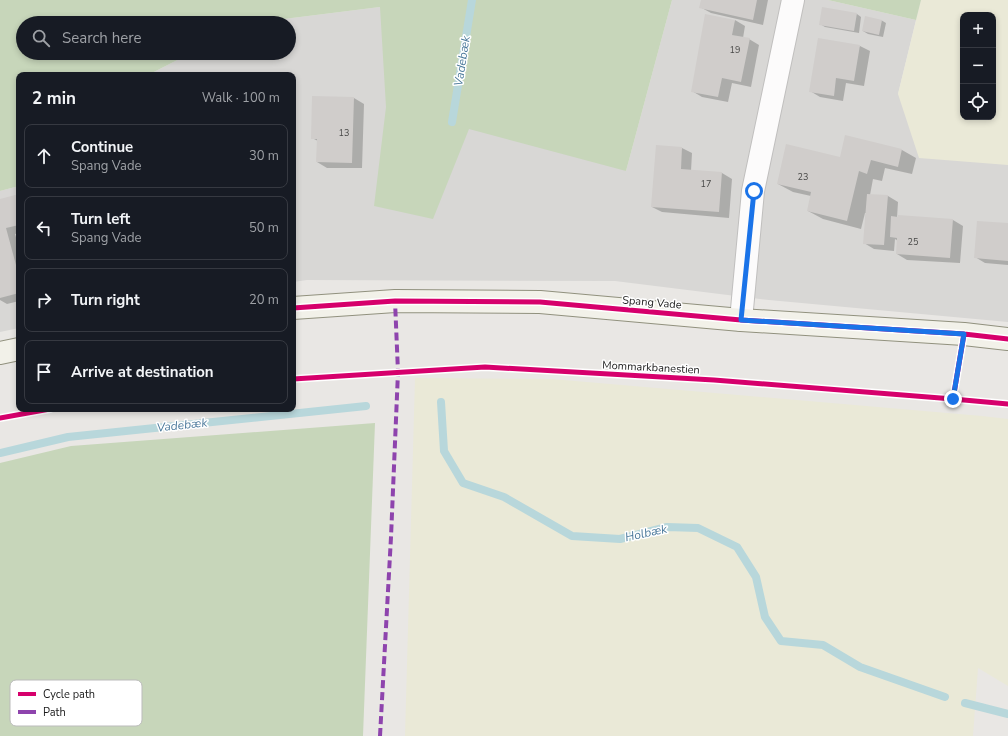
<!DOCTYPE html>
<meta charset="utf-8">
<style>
body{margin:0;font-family:"Nunito Sans",sans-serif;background:#20242c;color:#f1f3f6}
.controls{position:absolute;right:12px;top:12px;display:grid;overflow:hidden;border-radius:8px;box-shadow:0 2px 6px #0003}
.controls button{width:36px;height:36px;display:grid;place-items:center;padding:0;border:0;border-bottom:1px solid #363941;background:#171b24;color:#f1f3f6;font:20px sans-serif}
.stop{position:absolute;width:12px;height:12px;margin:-9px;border:3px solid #1a73e8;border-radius:50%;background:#fff}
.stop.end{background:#1a73e8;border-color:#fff;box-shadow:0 1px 4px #0008}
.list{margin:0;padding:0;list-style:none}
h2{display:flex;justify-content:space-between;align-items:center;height:52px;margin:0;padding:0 16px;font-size:17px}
h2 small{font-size:13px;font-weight:400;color:#9ea1a6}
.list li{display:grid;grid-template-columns:26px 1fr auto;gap:12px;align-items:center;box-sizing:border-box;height:64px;margin:0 8px 8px;padding:0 8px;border:1px solid #363941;border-radius:8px}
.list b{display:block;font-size:15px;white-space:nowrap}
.list p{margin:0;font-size:13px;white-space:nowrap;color:#9ea1a6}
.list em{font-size:13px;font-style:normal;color:#9ea1a6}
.icon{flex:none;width:22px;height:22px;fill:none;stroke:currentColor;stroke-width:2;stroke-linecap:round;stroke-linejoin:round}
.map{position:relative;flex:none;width:1008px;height:736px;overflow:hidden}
.search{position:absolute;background:#171b24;box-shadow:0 2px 6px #0003;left:16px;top:16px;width:280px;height:44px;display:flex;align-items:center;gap:10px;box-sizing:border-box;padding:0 14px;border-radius:22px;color:#9ea1a6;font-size:15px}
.panel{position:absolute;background:#171b24;box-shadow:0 2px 6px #0003;left:16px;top:72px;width:280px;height:340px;border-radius:8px}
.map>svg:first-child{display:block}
.residential{fill:#d8d7d5}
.farmland{fill:#eae9d7;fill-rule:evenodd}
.forest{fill:#c7d6ba}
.shadow{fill:#0003}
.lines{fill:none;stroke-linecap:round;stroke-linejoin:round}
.stream{stroke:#b8d7db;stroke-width:8}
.building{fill:#d0cdcb}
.street-casing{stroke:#c0bfbe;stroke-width:24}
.secondary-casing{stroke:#91917e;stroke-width:24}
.street{stroke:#fcfbfb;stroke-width:22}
.secondary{stroke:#f2f1e9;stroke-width:22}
.quiet{stroke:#8e44ad;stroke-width:4;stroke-dasharray:8 4;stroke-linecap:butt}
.cycleway-casing{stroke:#fff;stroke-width:8}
.cycleway{stroke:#d6006c;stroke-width:5}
.route{stroke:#1a73e8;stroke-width:5}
.labels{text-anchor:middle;stroke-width:3;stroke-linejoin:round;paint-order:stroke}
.number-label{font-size:9px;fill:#484847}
.street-label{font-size:11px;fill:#1b1b1b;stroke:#fff}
.water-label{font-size:12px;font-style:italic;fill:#4c7a9c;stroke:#fff}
.key{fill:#fff;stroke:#bbb;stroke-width:1}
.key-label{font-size:11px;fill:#1b1b1b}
</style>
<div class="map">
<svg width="1008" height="736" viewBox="0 0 1008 736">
<rect width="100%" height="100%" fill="#e9e7e4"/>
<path class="residential" d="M672,0H828L916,20L898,94L1008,164V322L769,300L615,281L307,280L293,282V75H148L191,53H289V23H253L380,7L626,171Z
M19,186V328L0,332V191Z"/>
<path class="farmland" d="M921,0H1008V165L919,158L898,94ZM963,15H993V117H963Z
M415,378L552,379L982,416L1008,419V686L978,668L973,736H405Z"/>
<path class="forest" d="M0,0H672L626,171L469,129L433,219L374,206L386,107L380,7L253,23H23V53H191L148,75H19V186L0,191Z
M828,0H921L916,20Z
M375,423L363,736H0V463L71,446Z"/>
<path class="shadow" d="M702,0H768L763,25L711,13L700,7Z
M857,14L861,17L859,33L825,27L820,24Z
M735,20L745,26L743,38L749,39L759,45L751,87L732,83L728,102L702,97L692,91Z
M881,20L886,23L883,37L868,34L863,31Z
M860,46L870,51L864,86L846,83L843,101L820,97L810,91Z
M354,98L364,104L362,168H327L317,162L318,141L312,138Z
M682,148L692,153L691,171L722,173L732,179L729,218L662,212L652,207Z
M902,150L916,158L912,174L885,168L882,181L873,179L870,195L888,196L898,202L897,218H899V216L953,220L963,226L960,263L907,260L897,254L898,241L895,239L894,251L874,249L864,243L866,213H865L861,229L823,219L808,211L811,196L793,192L778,184L841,158Z
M19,195V233L15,234L19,247V301L7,304L0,300V201Z
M1008,224V265L985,263L975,257Z"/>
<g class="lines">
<path class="stream" d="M452,122L472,0
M441,402L444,451L463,483L504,497L572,536L620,539L667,527L698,528L737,547L756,577L765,617L781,641L823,645L860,667L945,697
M0,453L68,437L366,406
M965,703L1008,714"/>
</g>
<path class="building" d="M701,0H757L753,20L699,8Z
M822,7L857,13L854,31L819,25Z
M705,14L735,20L732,35L750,38L741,82L722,78L718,97L691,92Z
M865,16L882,20L879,35L862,31Z
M818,38L860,45L854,81L836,78L834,96L809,92Z
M312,96L354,97L352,163L316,162L317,139H311Z
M845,135L902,149L898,167L871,160L867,174L859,171L847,221L807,211L811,192L777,184L786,144L840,157Z
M656,145L682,147L681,169L722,172L719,212L651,207Z
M19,194V225L6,228L19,276V293L0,298V199Z
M867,194L888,195L884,245L863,244Z
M898,215L953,219L950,258L896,254L897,238L890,237L891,216L898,217Z
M977,221L1008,223V261L974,258Z"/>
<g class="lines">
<g class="street-casing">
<path id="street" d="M741,320L753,191L793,0"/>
</g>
<g class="secondary-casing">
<path id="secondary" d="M293,308L395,301L540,302L741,320L964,334L1008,339
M0,353L19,349"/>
</g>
<use href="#street" class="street"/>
<use href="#secondary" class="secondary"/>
<path class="quiet" d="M380,736L391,537L398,372L395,301"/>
<g class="cycleway-casing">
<path id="cycleway" d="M293,308L395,301L540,302L741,320L964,334L1008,339
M293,379L485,367L714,380L953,399L1008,404
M953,399L964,334
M0,418L50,409"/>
</g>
<use href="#cycleway" class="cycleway"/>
</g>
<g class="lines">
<path class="route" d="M754,191L741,320L964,334L953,399"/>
</g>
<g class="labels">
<g class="number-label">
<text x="735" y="53">19</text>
<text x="344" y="136">13</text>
<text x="803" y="180">23</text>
<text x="706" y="187">17</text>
<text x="913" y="245">25</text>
</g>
<g class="street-label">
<text transform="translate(652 302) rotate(5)" y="4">Spang Vade</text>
<text transform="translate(651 367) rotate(3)" y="4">Mommarkbanestien</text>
</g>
<g class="water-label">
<text transform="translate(462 61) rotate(-81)" y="4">Vadebæk</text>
<text transform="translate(182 425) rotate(-6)" y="4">Vadebæk</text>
<text transform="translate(646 533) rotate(-12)" y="4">Holbæk</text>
</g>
</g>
<rect x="10" y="680" width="132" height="46" rx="6" class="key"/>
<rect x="18" y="692" width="18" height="4" fill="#d6006c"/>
<rect x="18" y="710" width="18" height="4" fill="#8e44ad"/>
<g class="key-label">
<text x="43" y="698">Cycle path</text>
<text x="43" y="716">Path</text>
</g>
</svg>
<div class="controls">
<button>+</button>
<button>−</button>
<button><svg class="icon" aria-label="locate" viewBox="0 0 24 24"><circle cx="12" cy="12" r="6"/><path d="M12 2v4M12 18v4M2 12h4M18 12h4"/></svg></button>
</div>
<div class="stop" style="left:754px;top:191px"></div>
<div class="stop end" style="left:953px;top:399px"></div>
<div class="search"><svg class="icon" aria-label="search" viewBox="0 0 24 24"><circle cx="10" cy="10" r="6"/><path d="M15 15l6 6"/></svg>Search here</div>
<section class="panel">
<h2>2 min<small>Walk · 100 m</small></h2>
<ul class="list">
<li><svg class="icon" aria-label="ahead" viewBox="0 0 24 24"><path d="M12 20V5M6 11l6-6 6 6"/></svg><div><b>Continue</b><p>Spang Vade</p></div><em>30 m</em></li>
<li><svg class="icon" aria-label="left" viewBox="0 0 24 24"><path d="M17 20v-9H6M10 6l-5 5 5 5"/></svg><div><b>Turn left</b><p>Spang Vade</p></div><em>50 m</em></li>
<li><svg class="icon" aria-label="right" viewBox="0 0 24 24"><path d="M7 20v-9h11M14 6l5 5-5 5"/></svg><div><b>Turn right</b></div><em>20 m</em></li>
<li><svg class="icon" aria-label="arrive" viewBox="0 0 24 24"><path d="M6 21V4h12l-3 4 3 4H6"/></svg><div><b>Arrive at destination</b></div></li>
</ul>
</section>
</div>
